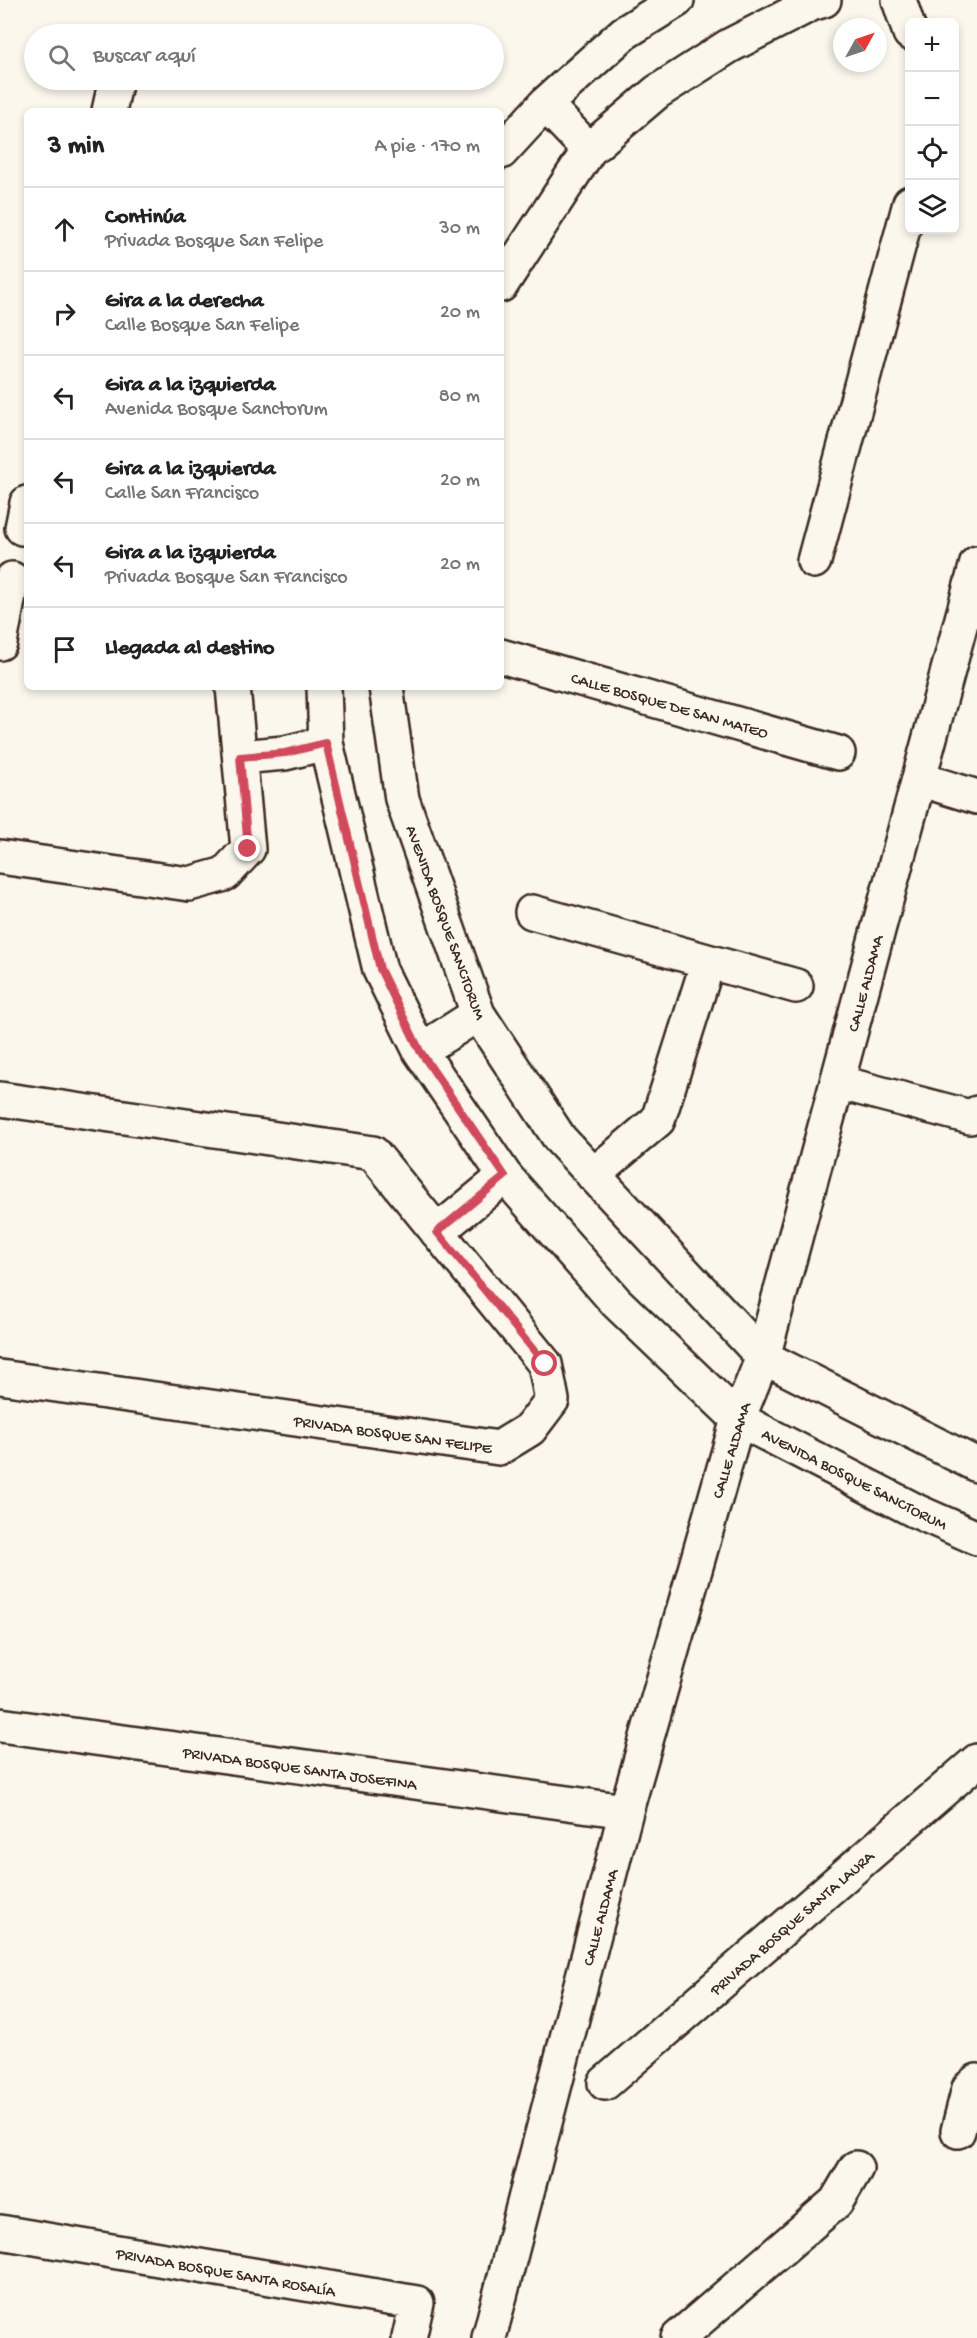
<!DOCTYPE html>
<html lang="es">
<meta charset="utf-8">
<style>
body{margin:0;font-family:"Gochi Hand",sans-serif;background:#f2f2f2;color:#222}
.controls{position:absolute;right:18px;top:18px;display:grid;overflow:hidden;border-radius:9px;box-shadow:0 3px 9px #0003}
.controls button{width:54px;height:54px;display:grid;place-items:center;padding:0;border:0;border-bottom:2px solid #e0e0e0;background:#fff;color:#222;font:30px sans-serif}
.compass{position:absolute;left:833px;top:18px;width:54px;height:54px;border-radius:50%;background:#fff;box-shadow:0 3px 9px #0003;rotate:50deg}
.stop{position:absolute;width:18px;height:18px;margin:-14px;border:4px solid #d1495b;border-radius:50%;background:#fff}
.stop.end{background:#d1495b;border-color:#fff;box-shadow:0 2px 6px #0008}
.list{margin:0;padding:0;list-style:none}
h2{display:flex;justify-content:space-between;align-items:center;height:78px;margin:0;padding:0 24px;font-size:26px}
h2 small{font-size:20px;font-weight:400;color:#767676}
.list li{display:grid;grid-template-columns:39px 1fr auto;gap:18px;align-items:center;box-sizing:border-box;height:84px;padding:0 24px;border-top:2px solid #e0e0e0}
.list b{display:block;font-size:22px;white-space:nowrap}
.list p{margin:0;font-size:20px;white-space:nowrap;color:#767676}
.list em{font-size:20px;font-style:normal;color:#767676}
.icon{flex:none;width:33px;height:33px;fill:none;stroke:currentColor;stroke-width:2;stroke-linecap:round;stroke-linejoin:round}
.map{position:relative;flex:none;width:977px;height:2338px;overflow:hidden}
.search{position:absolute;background:#fff;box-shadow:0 3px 9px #0003;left:24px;top:24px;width:480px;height:66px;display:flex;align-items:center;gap:15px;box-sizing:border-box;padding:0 21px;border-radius:33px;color:#767676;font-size:22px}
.panel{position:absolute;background:#fff;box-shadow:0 3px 9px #0003;left:24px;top:108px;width:480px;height:582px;border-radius:9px}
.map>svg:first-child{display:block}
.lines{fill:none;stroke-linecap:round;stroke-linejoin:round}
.minor-casing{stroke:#3b2a1e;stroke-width:38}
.minor{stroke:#fbf7ec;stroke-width:33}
.route{stroke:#d1495b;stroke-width:8}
.labels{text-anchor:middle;stroke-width:5;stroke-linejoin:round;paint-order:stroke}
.street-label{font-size:16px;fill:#3b2a1e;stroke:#fbf7ec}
</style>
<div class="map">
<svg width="977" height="2338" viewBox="0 0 977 2338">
<rect width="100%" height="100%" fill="#fbf7ec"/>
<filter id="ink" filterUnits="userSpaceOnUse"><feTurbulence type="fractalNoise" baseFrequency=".0167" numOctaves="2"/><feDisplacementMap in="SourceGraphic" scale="12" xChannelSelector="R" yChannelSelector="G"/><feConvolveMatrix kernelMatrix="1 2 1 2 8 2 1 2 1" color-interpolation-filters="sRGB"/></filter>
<g filter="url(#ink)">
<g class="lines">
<g class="minor-casing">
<path id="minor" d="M899,0L910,33
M545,104L589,150
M109,111L116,80
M501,152L545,104L624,33L677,0
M501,285L589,150L657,92L729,46L811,4L824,0
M22,528L27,503
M814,561L910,203
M0,643L12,579
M501,656L838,753
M324,687L326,743L380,970L420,1051L505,1176L616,1302L738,1419L916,1511L977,1538
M386,687L402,799L478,1014L560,1139L763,1357L977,1465
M240,757L285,753L326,743
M919,779L977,797
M0,857L189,884L225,874L248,849L233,687
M532,912L796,986
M420,1051L478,1014
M837,1082L970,1117L977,1113
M0,1099L373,1153L545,1364L552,1400L530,1429L499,1448L0,1377
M593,1175L658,1120L708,962
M437,1232L505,1176
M0,1725L626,1811
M605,2083L977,1761
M958,2131L969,2088L977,2081
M0,2232L417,2303L409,2338
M489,2338L626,1811L738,1419L763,1357L977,563
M678,2338L836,2202L856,2168"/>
</g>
<use href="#minor" class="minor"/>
</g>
</g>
<g class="lines" filter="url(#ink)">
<path class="route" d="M248,849L240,757L285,753L326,743L380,969L420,1051L505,1176L437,1232L545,1364"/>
</g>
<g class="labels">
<g class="street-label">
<text transform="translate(670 704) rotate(16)" y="6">CALLE BOSQUE DE SAN MATEO</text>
<text transform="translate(447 922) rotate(70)" y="6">AVENIDA BOSQUE SANCTORUM</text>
<text transform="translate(864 983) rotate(-75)" y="6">CALLE ALDAMA</text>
<text transform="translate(393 1433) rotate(8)" y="6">PRIVADA BOSQUE SAN FELIPE</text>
<text transform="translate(730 1450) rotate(-73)" y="6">CALLE ALDAMA</text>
<text transform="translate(855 1478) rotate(27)" y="6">AVENIDA BOSQUE SANCTORUM</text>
<text transform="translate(300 1767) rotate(8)" y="6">PRIVADA BOSQUE SANTA JOSEFINA</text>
<text transform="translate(599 1917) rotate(-75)" y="6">CALLE ALDAMA</text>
<text transform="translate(791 1922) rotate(-41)" y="6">PRIVADA BOSQUE SANTA LAURA</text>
<text transform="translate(226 2271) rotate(10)" y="6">PRIVADA BOSQUE SANTA ROSALÍA</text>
</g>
</g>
</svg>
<div class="controls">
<button>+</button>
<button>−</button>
<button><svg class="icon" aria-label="locate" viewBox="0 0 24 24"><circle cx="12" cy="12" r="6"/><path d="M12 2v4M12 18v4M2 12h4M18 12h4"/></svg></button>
<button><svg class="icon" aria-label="layers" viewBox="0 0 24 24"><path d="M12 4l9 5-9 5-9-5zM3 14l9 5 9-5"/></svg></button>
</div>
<svg class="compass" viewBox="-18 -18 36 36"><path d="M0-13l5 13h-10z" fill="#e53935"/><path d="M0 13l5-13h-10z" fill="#767676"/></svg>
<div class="stop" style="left:545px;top:1364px"></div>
<div class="stop end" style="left:248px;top:849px"></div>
<div class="search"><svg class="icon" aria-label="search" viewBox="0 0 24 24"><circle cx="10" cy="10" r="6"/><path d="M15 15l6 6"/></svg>Buscar aquí</div>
<section class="panel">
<h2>3 min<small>A pie · 170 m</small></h2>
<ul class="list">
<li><svg class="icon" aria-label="ahead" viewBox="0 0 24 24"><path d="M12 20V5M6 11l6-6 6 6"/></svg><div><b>Continúa</b><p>Privada Bosque San Felipe</p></div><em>30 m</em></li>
<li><svg class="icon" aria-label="right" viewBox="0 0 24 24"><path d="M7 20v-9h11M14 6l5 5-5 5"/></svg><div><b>Gira a la derecha</b><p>Calle Bosque San Felipe</p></div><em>20 m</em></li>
<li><svg class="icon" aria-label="left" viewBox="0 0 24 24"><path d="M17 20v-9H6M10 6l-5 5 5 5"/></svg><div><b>Gira a la izquierda</b><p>Avenida Bosque Sanctorum</p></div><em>80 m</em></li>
<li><svg class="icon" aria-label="left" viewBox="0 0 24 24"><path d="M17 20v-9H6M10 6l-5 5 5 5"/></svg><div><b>Gira a la izquierda</b><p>Calle San Francisco</p></div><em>20 m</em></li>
<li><svg class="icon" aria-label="left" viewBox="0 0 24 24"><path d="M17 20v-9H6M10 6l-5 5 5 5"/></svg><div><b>Gira a la izquierda</b><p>Privada Bosque San Francisco</p></div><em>20 m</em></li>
<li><svg class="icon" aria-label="arrive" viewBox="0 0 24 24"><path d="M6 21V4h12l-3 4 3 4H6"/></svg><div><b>Llegada al destino</b></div></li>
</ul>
</section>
</div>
